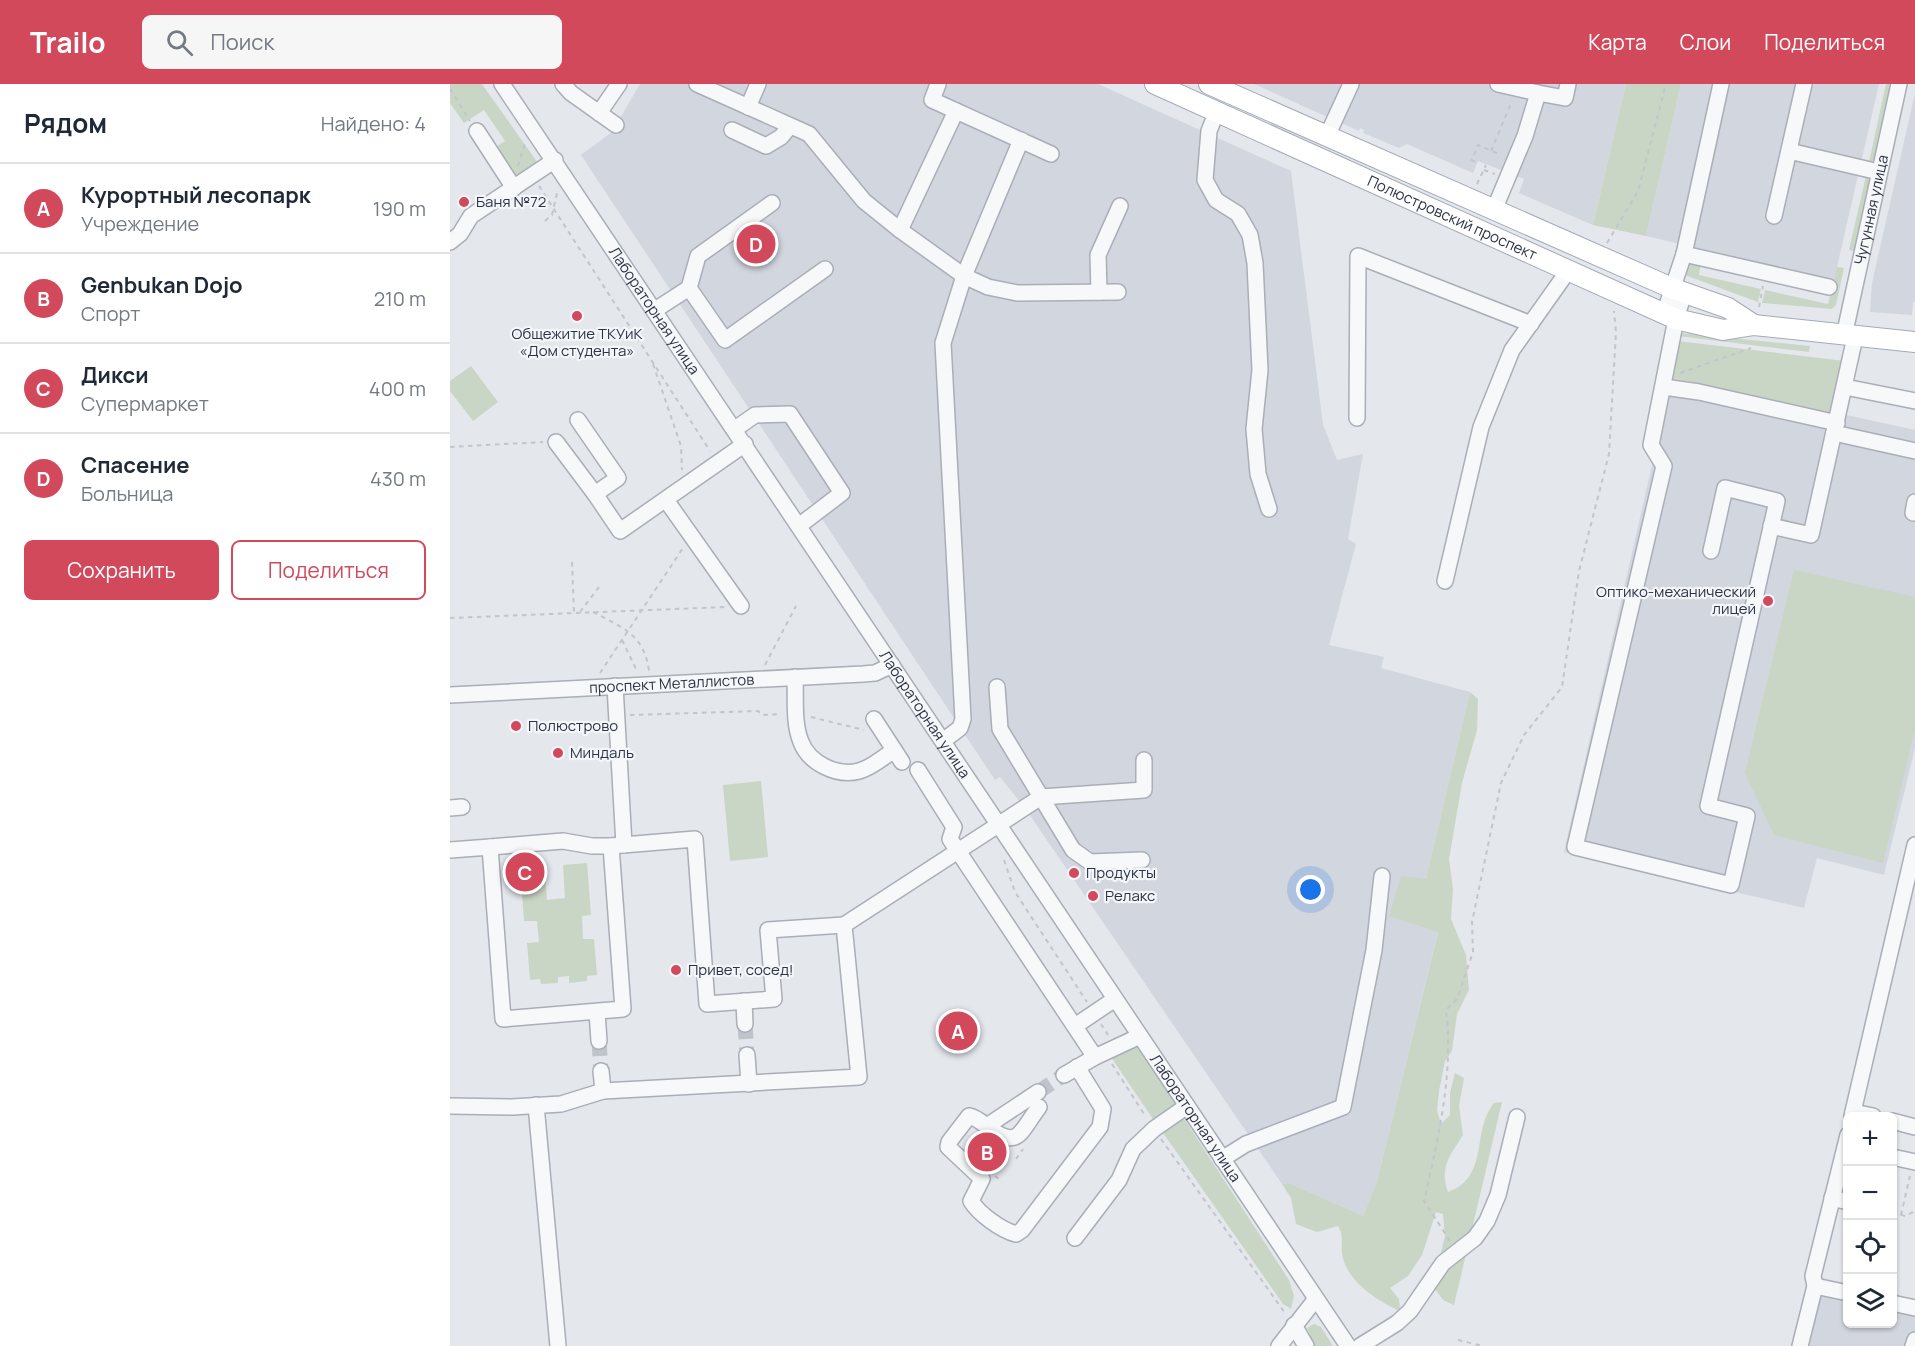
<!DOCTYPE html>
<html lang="ru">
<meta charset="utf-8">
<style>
body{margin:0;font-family:Manrope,sans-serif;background:#f6f6f7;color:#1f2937}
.controls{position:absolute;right:18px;bottom:18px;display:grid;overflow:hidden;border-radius:9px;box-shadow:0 2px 4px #0004}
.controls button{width:54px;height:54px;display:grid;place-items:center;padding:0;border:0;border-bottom:2px solid #e0e1e3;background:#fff;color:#1f2937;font:30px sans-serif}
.you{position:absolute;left:861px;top:806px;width:21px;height:21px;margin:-15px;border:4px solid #fff;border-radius:50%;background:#1a73e8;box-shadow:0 0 0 9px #1a73e833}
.badge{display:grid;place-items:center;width:39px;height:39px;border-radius:50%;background:#d1495b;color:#fff;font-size:20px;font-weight:700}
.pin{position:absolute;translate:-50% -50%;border:3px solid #fff;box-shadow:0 2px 6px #0006}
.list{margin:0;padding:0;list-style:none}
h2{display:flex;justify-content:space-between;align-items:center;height:78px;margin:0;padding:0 24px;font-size:26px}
h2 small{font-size:20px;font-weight:400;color:#747a83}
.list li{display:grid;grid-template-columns:39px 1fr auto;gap:18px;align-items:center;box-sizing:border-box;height:90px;padding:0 24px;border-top:2px solid #e0e1e3}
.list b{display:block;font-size:22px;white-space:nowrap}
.list p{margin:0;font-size:20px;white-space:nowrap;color:#747a83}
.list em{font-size:20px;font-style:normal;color:#747a83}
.actions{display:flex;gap:12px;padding:18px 24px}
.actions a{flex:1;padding:14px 0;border:2px solid #d1495b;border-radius:9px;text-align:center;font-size:21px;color:#d1495b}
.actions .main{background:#d1495b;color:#fff}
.icon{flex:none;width:33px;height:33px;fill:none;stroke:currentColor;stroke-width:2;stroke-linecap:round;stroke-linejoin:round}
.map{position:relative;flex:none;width:1465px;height:1262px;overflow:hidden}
header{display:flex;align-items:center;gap:36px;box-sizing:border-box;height:84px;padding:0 30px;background:#d1495b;color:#fff}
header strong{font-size:28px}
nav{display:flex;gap:33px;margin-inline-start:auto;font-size:21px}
.search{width:420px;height:54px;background:#f6f6f7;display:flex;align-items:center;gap:15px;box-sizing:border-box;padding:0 21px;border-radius:9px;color:#747a83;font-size:22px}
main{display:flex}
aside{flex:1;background:#fff}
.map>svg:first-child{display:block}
.built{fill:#d2d6de}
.green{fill:#c9d6c5}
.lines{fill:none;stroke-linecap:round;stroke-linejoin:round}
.minor-tunnel{stroke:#bfc3cb;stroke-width:15;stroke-dasharray:15 8;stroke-linecap:butt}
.minor-casing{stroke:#a9aeb7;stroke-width:18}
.major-casing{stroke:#a3abb8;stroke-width:22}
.path{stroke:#c2c5cb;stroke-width:2;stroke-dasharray:4.5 4.5;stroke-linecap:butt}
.minor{stroke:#f7f8fa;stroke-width:15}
.major{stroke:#fff;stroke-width:20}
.poi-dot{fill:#d1495b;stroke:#f4f6f9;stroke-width:2}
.labels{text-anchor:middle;stroke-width:4.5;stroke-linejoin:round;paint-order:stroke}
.poi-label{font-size:15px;fill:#2b3445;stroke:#f4f6f9;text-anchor:start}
.street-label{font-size:15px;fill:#2b3445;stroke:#f4f6f9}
</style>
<header>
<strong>Trailo</strong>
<div class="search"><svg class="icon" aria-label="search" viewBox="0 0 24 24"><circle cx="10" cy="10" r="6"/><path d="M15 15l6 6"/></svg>Поиск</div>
<nav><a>Карта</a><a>Слои</a><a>Поделиться</a></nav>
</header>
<main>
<aside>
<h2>Рядом<small>Найдено: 4</small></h2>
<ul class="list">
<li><span class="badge">A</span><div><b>Курортный лесопарк</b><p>Учреждение</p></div><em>190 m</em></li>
<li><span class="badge">B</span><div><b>Genbukan Dojo</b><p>Спорт</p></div><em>210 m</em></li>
<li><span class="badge">C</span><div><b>Дикси</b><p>Супермаркет</p></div><em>400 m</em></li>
<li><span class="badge">D</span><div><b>Спасение</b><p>Больница</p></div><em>430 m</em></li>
</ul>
<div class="actions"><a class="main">Сохранить</a><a>Поделиться</a></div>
</aside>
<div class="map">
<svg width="1465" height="1262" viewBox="0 0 1465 1262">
<rect width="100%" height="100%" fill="#e4e7ec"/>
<path class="built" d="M190,0H648L841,87L873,341L887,376L913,370L898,455L906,460L879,561L934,573L931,584L1020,608L976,795L939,831L988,847L927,1098L913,1132L839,1099L832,1100L575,724L550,693L545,696L131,71L162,48Z
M804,0H1176L1143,141L1069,109L1074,95L1028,77L1023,89L957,60L949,64L913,49L914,46L910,44L909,47Z
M1231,0H1429L1384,196L1196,152Z
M1465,9V218H1463L1462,231L1420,228L1422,199Z
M1222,293L1465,346V664L1434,791L1367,774L1354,824L1114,768Z
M1372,1194L1397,1200L1398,1240H1442L1443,1211L1465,1216V1262H1355Z"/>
<path class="green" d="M0,0H32L90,82L66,98L44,64L55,57L34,26L14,39L0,19Z
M1176,0H1231L1196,152L1143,141Z
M1436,0H1441L1424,76L1419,78Z
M1416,92L1420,96L1404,167L1399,166Z
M1251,177L1249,191L1311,205L1308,218L1232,190L1235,179Z
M1387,183L1394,184L1386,221L1382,225L1312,219L1315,206L1378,220Z
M1231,249L1360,262L1359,268L1228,252Z
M1227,257L1394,277L1382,330L1222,293Z
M21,282L48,318L23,337L0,307V297Z
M1344,486L1465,513V645L1433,779L1324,751L1295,689Z
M1020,608L1028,615L1027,646L1012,699L999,775L1003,805L1001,835L1016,871L1019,906L1007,930L1002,967L995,977L989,1007L987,1026L991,1040L1000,1031V1009L1005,989L1014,994L1009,1022L1013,1051C1000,1072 989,1083 998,1108C1040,1093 1021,1047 1044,1019L1052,1018L1004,1221L993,1216L983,1202L995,1152L993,1130L986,1128L972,1171L958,1192L940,1204L949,1215L950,1227C927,1217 895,1196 892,1169C891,1158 894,1152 888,1142L867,1148L846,1140L841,1114L832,1100L839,1099L913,1132L927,1098L988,848L939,832L951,792L976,795Z
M311,697L318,773L280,777L273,701Z
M137,779L141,831L132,832L133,855H144L147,891L137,892V897L119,899V892L108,893V899L91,900L90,895L80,896L77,859L89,858L87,837H74L70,783L94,781L97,816L115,814L113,781Z
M689,961L725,1016V1021L705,1038L661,973Z
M728,1033L735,1036L839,1196L844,1212L841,1225L833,1220L711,1046Z
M864,1240L871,1243L883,1262H865L857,1244Z"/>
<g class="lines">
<path class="minor-tunnel" d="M295,940L297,971
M149,957L151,987
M588,1008L614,991"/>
<g class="minor-casing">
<g id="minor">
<path id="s1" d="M52,0L898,1262"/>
<path d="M113,0L121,9L166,41"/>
<path d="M247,0L359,50L414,117L450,146L514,192L538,203L567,209L668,208"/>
<path d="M488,0L482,16L601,70"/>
<path d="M1048,0L1088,9"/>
<path d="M298,23L308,0"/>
<path d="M767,27L759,47L755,96L766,116L788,130L800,151L805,179L810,286L804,345L808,390L819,425"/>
<path d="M149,29L169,0"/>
<path d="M282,46L316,62L331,53L340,42"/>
<path d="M27,47L64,104"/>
<path d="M878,50L901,0"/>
<path d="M1339,67L1429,88"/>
<path d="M322,119L248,172L239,204L275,256L375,185"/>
<path d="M1044,126L1075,52L1088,9L1115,14L1118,0"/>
<path d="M1324,132L1354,0"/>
<path d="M450,146L506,27"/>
<path d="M0,158L10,150L21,132L105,76"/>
<path d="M1234,170L1379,203"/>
<path d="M649,208L648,171L670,122"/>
<path d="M1234,209L1226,235L1201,361L1214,382L1125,763L1281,801L1297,732L1258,722L1327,417L1275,404L1261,467"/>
<path d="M205,226L239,204"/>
<path d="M1214,230L1234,170L1271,0"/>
<path id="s2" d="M1394,252L1449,0"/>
<path d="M1214,303L1249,308L1387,339"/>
<path d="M1395,303L1465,317"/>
<path d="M907,334L908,172L1081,240"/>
<path d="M128,336L168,394L145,410L170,447L295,360"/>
<path d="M285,345L305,331L340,330L392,409L350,441"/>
<path d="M1384,349L1465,367"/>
<path d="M106,358L145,410"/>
<path d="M216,416L291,522"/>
<path d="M1463,429L1465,418"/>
<path d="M1321,442L1361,451L1405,253"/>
<path d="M995,497L1031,343L1062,266L1118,187"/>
<path d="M345,593C346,613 343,639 351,658C359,679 387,693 409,687C421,684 434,673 444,666"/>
<path d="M165,602L174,761"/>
<path d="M547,603L550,645L623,766L640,778L692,776"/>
<path id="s3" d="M0,611L413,590L425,589L442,581"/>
<path d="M424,635L452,678"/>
<path d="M493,657L510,644L513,635L493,259L514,192L571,56"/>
<path d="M468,686L504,743L500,755L645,973"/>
<path d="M0,724L12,723"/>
<path d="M40,763L113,757L142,762H161"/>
<path d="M0,766L40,763L53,935L173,925L161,762L245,755L257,920L324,915L318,846L394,841"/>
<path d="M294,917L295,940"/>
<path d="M147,928L149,957"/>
<path d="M625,942L665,915"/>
<path d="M297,971L299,1000"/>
<path d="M151,987L153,1007"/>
<path d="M614,991L645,973L690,952"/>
<path d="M86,1021L108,1262"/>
<path d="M0,1022L62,1023L111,1020L153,1007L409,993L394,841L591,713L694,706V676"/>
<path d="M589,1023C568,1051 569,1066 535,1041C530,1037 525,1033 519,1032L499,1058L498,1063L532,1095L521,1117C529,1130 551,1146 566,1150L572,1146L650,1043L653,1025L627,983"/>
<path d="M1403,1028L1423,1032"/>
<path d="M1402,1032L1465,761"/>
<path d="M1442,1037L1465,1043"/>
<path d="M537,1042L588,1008"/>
<path d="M1442,1073L1465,1078"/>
<path d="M772,1075L796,1060L893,1023L924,866L932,792"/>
<path d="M1382,1114L1398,1118"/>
<path d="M625,1154L669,1096L683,1065L704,1045L737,1022"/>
<path d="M1365,1202L1398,1209"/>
<path d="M1442,1219L1465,1224"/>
<path d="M844,1241L856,1262"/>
<path d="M829,1262L865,1216"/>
<path d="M910,1262L947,1239L960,1227L993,1179L1025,1154L1037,1137L1048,1111L1067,1033"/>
<path d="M1350,1262L1365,1202L1363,1192L1398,1051"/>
<path d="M1463,1262L1465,1256"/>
</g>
</g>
<g class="major-casing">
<g id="major">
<path id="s4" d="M705,0L1226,235L1273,246L1304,241L1465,258"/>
<path d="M759,0L1224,205L1278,224L1304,241"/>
</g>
</g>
<path class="path" d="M0,5L20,37
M1041,67L1062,17
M1025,78L1022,76L1028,61L1051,71
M68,82L75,59
M1034,86L1045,90
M1027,100L1036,81
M89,102L260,367
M95,137L102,131L107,109
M1157,159L1188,107L1216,0
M1309,223L1313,202
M203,280L231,362L232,386
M1230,289L1301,264
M0,363L93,358
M122,478L124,528
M130,528L149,503
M143,528C173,544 194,550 199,587
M0,534L276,523
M172,556L187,587
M315,581L346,522
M150,589L233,464
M180,631L308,627L312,631L331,630
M361,633L414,646
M554,776L565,808L637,918
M651,940L658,951
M662,980L696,1033
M711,1055L835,1229
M566,1075L573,1065
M545,1092L552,1097
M1442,1128L1455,1132L1465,1127
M1451,1131L1460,1092
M1000,1157L974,1117C988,1055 1004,990 996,926L1007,915L1023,868L1022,838L1051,699L1074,651L1112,603L1129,487L1159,370L1166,248L1164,227
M1008,1256L1033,1262"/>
<use href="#minor" class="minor"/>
<use href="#major" class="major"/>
</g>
<g class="poi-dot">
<circle cx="14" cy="118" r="6"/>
<circle cx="127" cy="232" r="6"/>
<circle cx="1318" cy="517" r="6"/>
<circle cx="66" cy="642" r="6"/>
<circle cx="108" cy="669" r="6"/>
<circle cx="624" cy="789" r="6"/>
<circle cx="643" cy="812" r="6"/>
<circle cx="226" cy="886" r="6"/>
</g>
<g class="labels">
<g class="poi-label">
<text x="26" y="123">Баня №72</text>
<text x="127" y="255" text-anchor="middle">Общежитие ТКУиК<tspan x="127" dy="17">«Дом студента»</tspan></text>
<text x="1306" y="513" text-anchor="end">Оптико-механический<tspan x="1306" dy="17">лицей</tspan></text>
<text x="78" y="647">Полюстрово</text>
<text x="120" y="674">Миндаль</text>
<text x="636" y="794">Продукты</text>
<text x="655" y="817">Релакс</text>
<text x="238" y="891">Привет, сосед!</text>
</g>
<g class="street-label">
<text dy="5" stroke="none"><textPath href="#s2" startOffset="129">Чугунная улица</textPath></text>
<text dy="5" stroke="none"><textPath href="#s4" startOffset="326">Полюстровский проспект</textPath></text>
<text dy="5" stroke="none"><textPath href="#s1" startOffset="273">Лабораторная улица</textPath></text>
<text dy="5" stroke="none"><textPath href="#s3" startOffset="222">проспект Металлистов</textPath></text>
<text dy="5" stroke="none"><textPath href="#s1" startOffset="759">Лабораторная улица</textPath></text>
<text dy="5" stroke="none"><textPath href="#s1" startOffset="1245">Лабораторная улица</textPath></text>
</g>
</g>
</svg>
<div class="controls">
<button>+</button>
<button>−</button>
<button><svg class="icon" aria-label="locate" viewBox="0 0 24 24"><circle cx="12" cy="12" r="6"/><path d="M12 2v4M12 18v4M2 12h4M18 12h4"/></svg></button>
<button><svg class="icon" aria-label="layers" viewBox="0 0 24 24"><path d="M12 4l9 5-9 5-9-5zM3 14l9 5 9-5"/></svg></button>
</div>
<div class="you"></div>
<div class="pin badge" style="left:508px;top:947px">A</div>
<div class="pin badge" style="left:537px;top:1068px">B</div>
<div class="pin badge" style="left:75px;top:788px">C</div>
<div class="pin badge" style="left:306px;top:160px">D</div>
</div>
</main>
